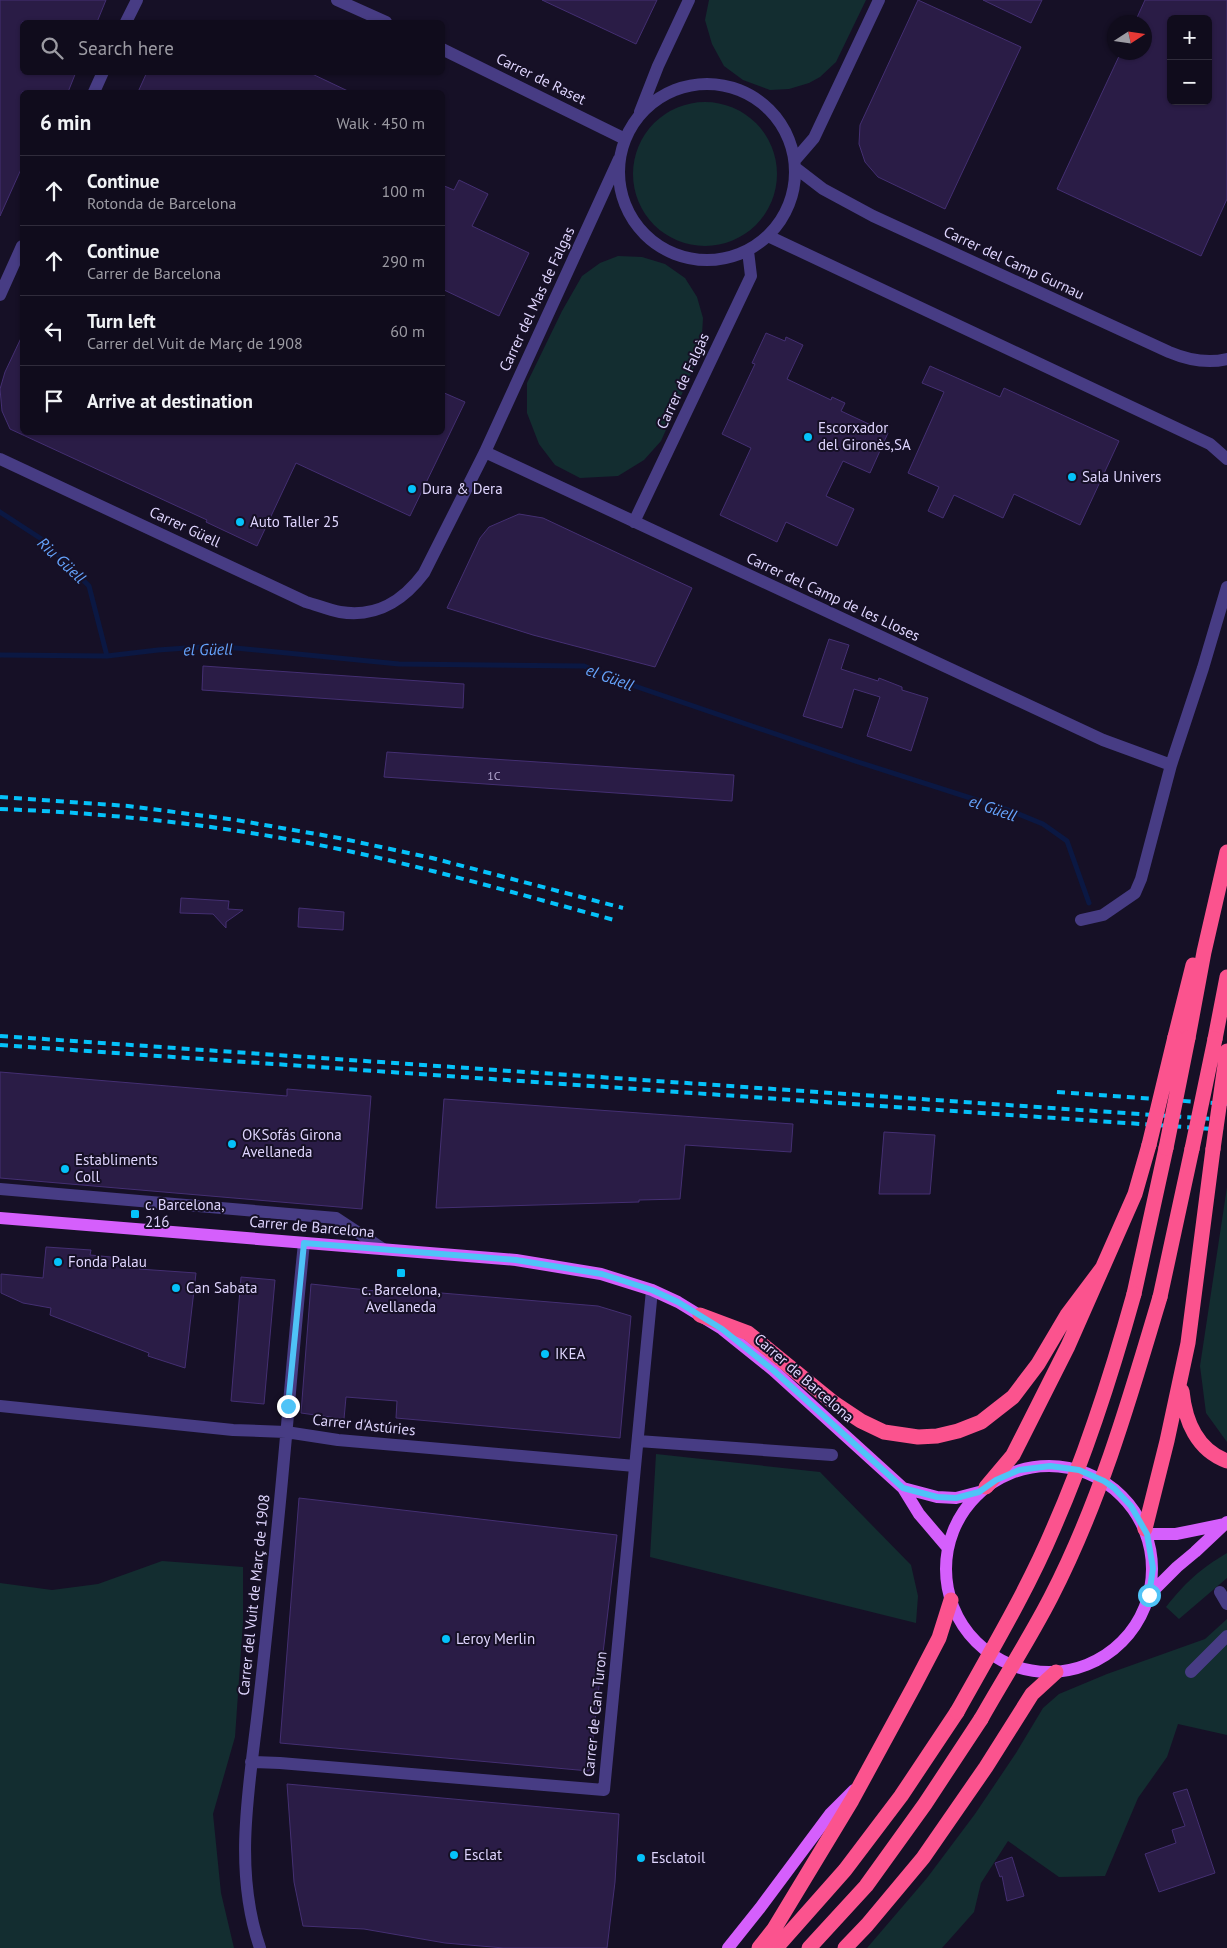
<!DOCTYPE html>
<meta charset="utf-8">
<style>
body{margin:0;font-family:"PT Sans",sans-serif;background:#191525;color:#f1f3f6}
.controls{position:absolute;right:15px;top:15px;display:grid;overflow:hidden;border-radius:8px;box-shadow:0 1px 4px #0004}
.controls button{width:45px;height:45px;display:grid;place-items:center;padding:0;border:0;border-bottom:1px solid #302c3b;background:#100c1c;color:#f1f3f6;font:25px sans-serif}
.compass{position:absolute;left:1107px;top:15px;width:45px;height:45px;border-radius:50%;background:#100c1c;box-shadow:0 1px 4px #0004;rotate:78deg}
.stop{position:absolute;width:15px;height:15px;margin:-11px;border:4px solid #4fc3f7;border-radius:50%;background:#fff}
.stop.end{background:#4fc3f7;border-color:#fff;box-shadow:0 1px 5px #0008}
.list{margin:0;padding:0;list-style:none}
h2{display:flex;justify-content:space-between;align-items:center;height:65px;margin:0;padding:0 20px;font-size:21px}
h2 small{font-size:16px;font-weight:400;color:#9c9ba3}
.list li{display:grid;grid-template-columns:32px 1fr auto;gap:15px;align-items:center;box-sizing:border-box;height:70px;padding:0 20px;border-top:1px solid #302c3b}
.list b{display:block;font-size:19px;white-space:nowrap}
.list p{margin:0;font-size:16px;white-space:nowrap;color:#9c9ba3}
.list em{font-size:16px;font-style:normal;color:#9c9ba3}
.icon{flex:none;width:28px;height:28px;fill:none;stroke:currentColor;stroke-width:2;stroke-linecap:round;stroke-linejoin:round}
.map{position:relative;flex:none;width:1227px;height:1948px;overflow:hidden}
.search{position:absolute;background:#100c1c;box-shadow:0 1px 4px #0004;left:20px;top:20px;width:425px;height:55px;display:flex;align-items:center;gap:12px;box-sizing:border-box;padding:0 18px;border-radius:8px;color:#9c9ba3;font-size:19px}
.panel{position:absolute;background:#100c1c;box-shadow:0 1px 4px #0004;left:20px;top:90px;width:425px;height:345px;border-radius:8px}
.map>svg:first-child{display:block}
.green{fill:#132d30}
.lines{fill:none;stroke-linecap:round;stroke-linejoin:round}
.stream{stroke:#0b1843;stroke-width:5}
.building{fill:#2a1c46;stroke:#442f72;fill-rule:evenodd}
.minor{stroke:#473c84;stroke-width:12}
.major{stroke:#d55ffc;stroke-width:12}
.highway{stroke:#fb538e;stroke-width:15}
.rail{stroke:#05c2fa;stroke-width:4;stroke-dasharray:8 6;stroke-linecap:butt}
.highway-bridge{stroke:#fb538e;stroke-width:15}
.route{stroke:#4fc3f7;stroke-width:6}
.poi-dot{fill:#05c2fa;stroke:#161026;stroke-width:2}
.labels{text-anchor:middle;stroke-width:4;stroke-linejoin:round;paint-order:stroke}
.number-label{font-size:12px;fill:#b2a7d0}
.street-label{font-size:15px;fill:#dfd5fe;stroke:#161026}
.poi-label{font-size:15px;fill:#dfd5fe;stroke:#161026;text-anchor:start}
.water-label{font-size:16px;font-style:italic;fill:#65a3fc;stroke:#161026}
</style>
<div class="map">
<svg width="1227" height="1948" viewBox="0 0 1227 1948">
<rect width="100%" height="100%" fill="#161026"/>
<path class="green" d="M709,0H866L836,62L820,77L809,83L789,89L770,90L743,80L724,66L712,44L705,20Z
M633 174a72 72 0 1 1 144 0a72 72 0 1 1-144 0Z
M618,256L642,257L665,264L685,278L697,297L703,318L701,351L661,441L644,460L618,476L580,478L555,465L539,444L527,413V383L562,311L582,276L600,263Z
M1227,1187V1442L1206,1413L1200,1366Z
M656,1454L820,1472L911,1565L918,1596L916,1623L650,1557Z
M1227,1553V1578L1179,1619L1166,1607C1185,1583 1200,1569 1227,1553Z
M162,1561L243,1567V1622L235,1737L213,1814L221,1893L234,1948H0V1583L52,1590L98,1584Z
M1227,1619V1735L1178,1724L1167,1757L1138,1798L1105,1876L1059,1877L1008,1841L981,1883L974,1912L942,1948H867L927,1878L975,1814L1016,1753L1043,1708L1059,1694L1107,1674L1205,1639Z"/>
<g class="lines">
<path class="stream" d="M0,512L43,540L89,586L107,656
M0,655L107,656L158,650L215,646L399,664L584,666L617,680L855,761L1011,811L1043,824L1067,841L1089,903"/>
</g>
<path class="building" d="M0,0H106L97,22H22V72H76L68,92H22V167L0,216Z
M542,0H657L636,44Z
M918,0L1021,47L945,209L878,177L865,162L859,144L860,125Z
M983,0H1042L1031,23Z
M1145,0H1227V199L1201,256L1057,189L1121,52H1144V22H1135ZM1171,19H1208V101H1171Z
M147,72H308L350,92H138Z
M459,180L488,194L472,226L529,253L499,316L442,289V185L454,190Z
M766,333L785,341L786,337L803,345L787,379L831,400L832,397L845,403L841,411L888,433L870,473L843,461L826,496L854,509L837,546L786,522L777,542L720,515L751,448L722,434L755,364L752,363Z
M22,336V432H442V392L465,402L410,516L296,463L257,546L206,522L207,520L10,429L2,411L0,389L5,372Z
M930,366L1000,397L1004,388L1119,441L1080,525L1014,494L1003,518L954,495L943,518L928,511L939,487L908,473L944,392L922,383Z
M519,514L543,518L692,588L655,667L533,635L447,608L480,538L489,527Z
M829,639L849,645L841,669L878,681L879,678L902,687V690L928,698L911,751L867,736L880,697L854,689L842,728L803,716Z
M203,666L464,684L463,708L202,690Z
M387,752L734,775L732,801L384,777Z
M181,898L229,901L228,909L243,910L226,922V928L213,914L180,913Z
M299,908L344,912L343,930L298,927Z
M0,1072L287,1096V1089L371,1096L362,1209L0,1178Z
M444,1099L793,1124L791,1152L685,1145L680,1199L639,1200V1202L436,1208Z
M884,1132L935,1135L930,1194H879Z
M46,1247L91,1250L90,1255L111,1257V1262L140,1264L139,1269L196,1273L185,1368L148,1356L149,1353L50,1315L51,1308L23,1303L1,1293V1274L43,1278Z
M241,1277L275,1280L264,1404L231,1401Z
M311,1284L404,1294L405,1290L598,1306L631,1316L620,1438L396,1418L397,1401L346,1397L344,1419L301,1413Z
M299,1498L617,1535L589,1771L280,1743Z
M287,1784L619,1814L615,1882L607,1948H504L445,1943L364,1929L303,1926L294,1882Z
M1187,1789L1215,1873L1159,1892L1145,1854L1176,1843L1172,1830L1185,1826L1173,1793Z
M1012,1857L1024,1896L1007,1901L1002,1876L1000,1877L995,1863Z"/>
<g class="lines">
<path class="minor" d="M337,0L386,22
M126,22L137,0
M442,49L625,139
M619 172a88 88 0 1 1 176 0a88 88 0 1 1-176 0Z
M94,92L103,72
M640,112L658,66L689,0
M795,160L814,138L879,0
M797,169L823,189L873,216L1169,352C1188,360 1207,364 1227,359
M768,236L1210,444L1227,459
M0,295L22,246
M485,452L1103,740L1171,765
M0,459L306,602C317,605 329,610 340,612C377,618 403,601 424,573L485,452L619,159
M634,522L751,276L748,251
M1081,920L1103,915L1135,893L1141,879L1171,765L1203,668L1227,587
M0,1189L336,1218L383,1249
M0,1406L233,1430L286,1432L338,1440L635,1466
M638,1441L832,1455
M1220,1592L1227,1604
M1191,1672L1227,1636
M251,1762L280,1763L604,1790L652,1290
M260,1948C236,1878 246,1807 255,1735C261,1687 266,1638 271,1589C284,1474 292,1358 304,1243"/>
<path class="major" d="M0,1218L516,1260L601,1274L652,1290L678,1302L722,1329L773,1370L903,1488L919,1514L948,1548
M946 1569a103 103 0 1 1 206 0a103 103 0 1 1-206 0Z
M903,1488L937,1497L956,1498L979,1492
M1147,1534H1176L1225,1524
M1149,1595L1177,1567L1195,1552L1227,1522
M728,1948L760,1908L830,1814L854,1790"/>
<path class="highway" d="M1175,1037L1193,965
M1188,1038L1204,952L1227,852
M1215,1039L1227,977
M1134,1294L1166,1148
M1160,1297L1192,1149
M700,1315L748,1333L834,1403L861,1421L884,1432L918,1437L937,1436L958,1431L981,1422L1013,1397L1038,1364L1067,1315L1103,1267
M1182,1391C1185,1421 1197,1450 1227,1461
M986,1487L1013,1455L1068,1346L1135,1194L1149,1145
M1145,1529L1167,1441L1188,1343L1213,1149
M759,1948L774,1929L852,1800L914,1686L939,1638L951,1600
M776,1948L845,1870L901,1796L957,1712
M809,1948L866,1886L925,1804L981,1719
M845,1948L867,1925L923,1858L986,1767L1032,1694L1056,1672"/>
<path class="rail" d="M0,797L128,806L236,820L339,838L432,858L623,908
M0,809C113,813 228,826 339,849C433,869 525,896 618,921
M0,1036L1227,1120
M0,1045L1227,1130
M1057,1092L1227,1104"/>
<path class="highway-bridge" d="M1149,1145L1175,1037
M1166,1148L1188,1038
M1192,1149L1215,1039
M1213,1149L1227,1051
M957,1712C991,1651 1027,1591 1054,1527C1087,1452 1112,1373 1134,1294
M981,1719C1004,1678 1030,1638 1051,1597C1100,1502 1130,1398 1160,1297"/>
</g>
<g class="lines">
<path class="route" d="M288,1406L304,1243L516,1260L602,1274L652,1290L678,1302L722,1329L773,1370L903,1488L937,1497L956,1498L979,1492L996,1480L1019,1470L1050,1466L1079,1470L1104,1481L1114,1488L1131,1506L1147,1534L1153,1568L1149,1595"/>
</g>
<g class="poi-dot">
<circle cx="808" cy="437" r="5"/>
<circle cx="1072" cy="477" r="5"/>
<circle cx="412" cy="489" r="5"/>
<circle cx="240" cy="522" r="5"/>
<circle cx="232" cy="1144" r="5"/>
<circle cx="65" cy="1169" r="5"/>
<rect x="130" y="1209" width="10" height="10" rx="2.5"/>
<circle cx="58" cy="1262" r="5"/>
<rect x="396" y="1268" width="10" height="10" rx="2.5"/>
<circle cx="176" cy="1288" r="5"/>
<circle cx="545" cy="1354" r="5"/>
<circle cx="446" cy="1639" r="5"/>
<circle cx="454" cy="1855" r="5"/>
<circle cx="641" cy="1858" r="5"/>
</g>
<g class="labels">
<g class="number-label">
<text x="494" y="780">1C</text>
</g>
<g class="street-label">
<text transform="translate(541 79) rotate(26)" y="5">Carrer de Raset</text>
<text transform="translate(1014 263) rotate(25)" y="5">Carrer del Camp Gurnau</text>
<text transform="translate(537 299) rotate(-65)" y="5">Carrer del Mas de Falgas</text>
<text transform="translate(683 381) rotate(-65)" y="5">Carrer de Falgàs</text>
<text transform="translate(185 527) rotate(25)" y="5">Carrer Güell</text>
<text transform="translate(833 597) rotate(25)" y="5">Carrer del Camp de les Lloses</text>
<text transform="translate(312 1227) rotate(5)" y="5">Carrer de Barcelona</text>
<text transform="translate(804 1378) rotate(41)" y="5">Carrer de Barcelona</text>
<text transform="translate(364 1425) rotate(6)" y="5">Carrer d'Astúries</text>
<text transform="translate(254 1595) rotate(-84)" y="5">Carrer del Vuit de Març de 1908</text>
<text transform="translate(595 1714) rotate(-84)" y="5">Carrer de Can Turon</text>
</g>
<g class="poi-label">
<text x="818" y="433">Escorxador<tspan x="818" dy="17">del Gironès,SA</tspan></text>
<text x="1082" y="482">Sala Univers</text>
<text x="422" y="494">Dura &amp; Dera</text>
<text x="250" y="527">Auto Taller 25</text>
<text x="242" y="1140">OKSofás Girona<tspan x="242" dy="17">Avellaneda</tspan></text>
<text x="75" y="1165">Establiments<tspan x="75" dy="17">Coll</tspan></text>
<text x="145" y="1210">c. Barcelona,<tspan x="145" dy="17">216</tspan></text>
<text x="68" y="1267">Fonda Palau</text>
<text x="186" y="1293">Can Sabata</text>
<text x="401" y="1295" text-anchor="middle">c. Barcelona,<tspan x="401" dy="17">Avellaneda</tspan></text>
<text x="555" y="1359">IKEA</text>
<text x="456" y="1644">Leroy Merlin</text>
<text x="464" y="1860">Esclat</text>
<text x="651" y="1863">Esclatoil</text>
</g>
<g class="water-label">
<text transform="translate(62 560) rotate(43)" y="6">Riu Güell</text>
<text transform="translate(208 649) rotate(-1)" y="6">el Güell</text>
<text transform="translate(610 677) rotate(20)" y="6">el Güell</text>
<text transform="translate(993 808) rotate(19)" y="6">el Güell</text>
</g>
</g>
</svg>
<div class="controls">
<button>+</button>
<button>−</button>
</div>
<svg class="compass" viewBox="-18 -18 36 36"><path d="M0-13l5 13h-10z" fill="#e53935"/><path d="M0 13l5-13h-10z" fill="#9c9ba3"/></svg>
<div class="stop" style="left:1149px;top:1595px"></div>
<div class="stop end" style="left:288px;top:1406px"></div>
<div class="search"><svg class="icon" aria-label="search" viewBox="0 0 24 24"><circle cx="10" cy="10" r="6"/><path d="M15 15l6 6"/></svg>Search here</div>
<section class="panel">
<h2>6 min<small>Walk · 450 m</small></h2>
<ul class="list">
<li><svg class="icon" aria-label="ahead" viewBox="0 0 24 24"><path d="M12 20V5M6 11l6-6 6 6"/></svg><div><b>Continue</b><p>Rotonda de Barcelona</p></div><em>100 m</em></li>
<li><svg class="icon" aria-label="ahead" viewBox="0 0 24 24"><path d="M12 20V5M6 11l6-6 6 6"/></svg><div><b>Continue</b><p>Carrer de Barcelona</p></div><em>290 m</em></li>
<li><svg class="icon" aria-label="left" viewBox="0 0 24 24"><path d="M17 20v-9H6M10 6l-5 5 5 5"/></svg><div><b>Turn left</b><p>Carrer del Vuit de Març de 1908</p></div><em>60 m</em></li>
<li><svg class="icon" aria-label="arrive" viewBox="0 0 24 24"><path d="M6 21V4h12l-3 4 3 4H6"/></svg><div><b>Arrive at destination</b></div></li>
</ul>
</section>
</div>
